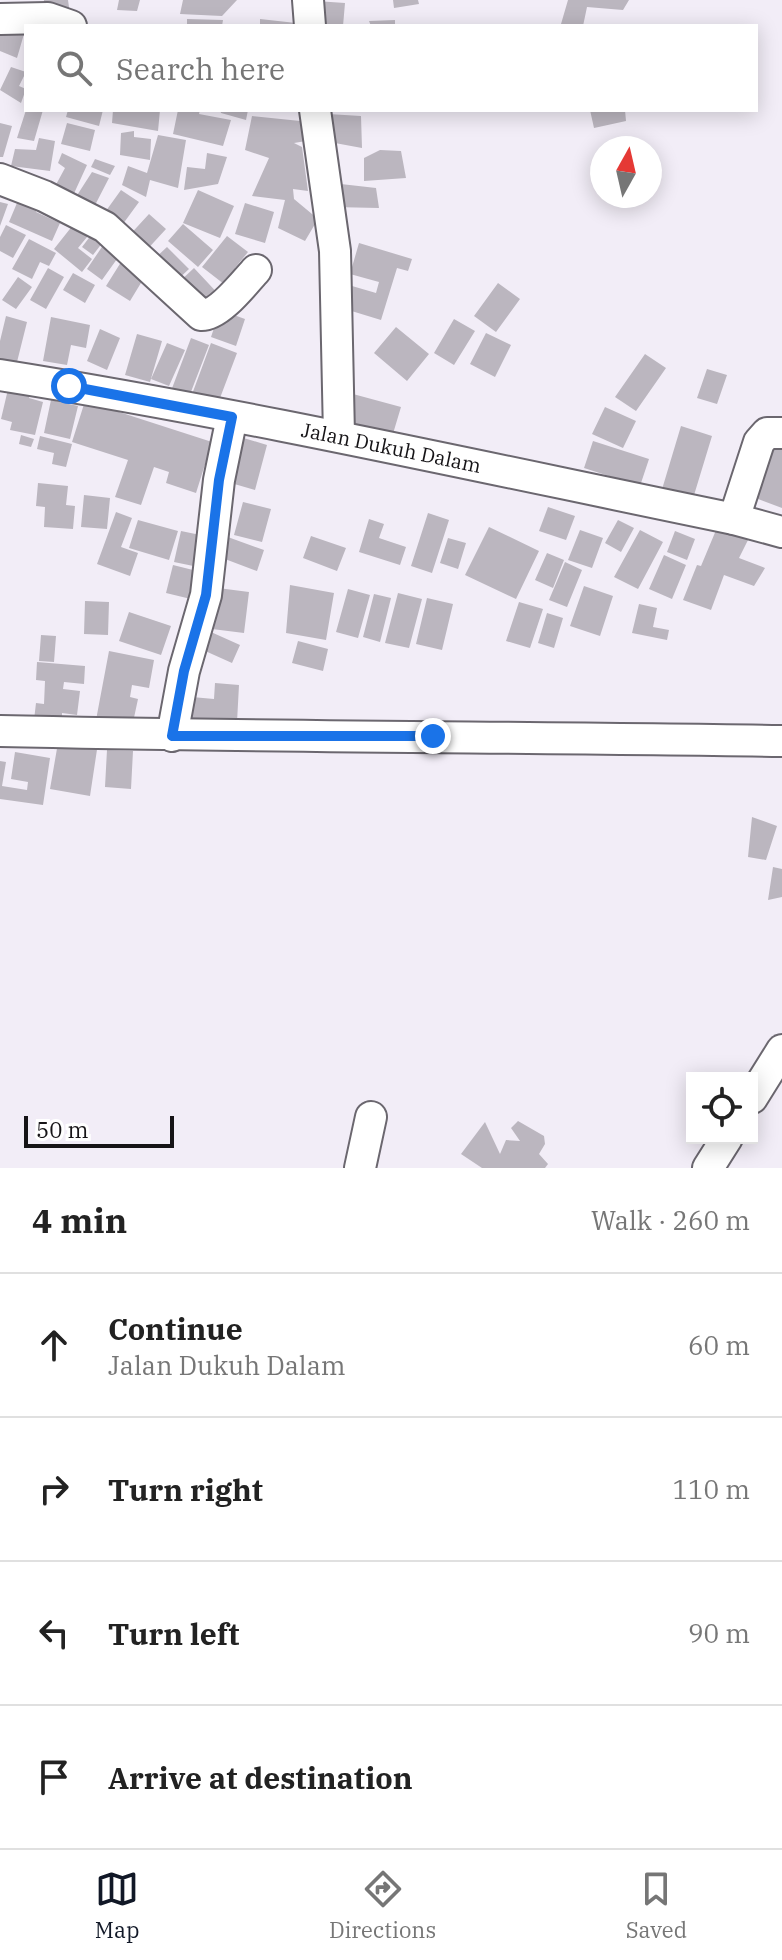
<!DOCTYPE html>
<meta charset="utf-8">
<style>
body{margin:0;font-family:"IBM Plex Serif",serif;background:#f2f2f2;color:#222}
.controls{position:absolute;right:24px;bottom:24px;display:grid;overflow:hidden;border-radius:0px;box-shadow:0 4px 20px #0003}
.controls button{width:72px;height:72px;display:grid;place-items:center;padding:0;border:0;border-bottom:2px solid #e0e0e0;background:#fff;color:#222;font:40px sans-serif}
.compass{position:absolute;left:590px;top:136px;width:72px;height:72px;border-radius:50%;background:#fff;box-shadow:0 4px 20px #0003;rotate:8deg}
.scale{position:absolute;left:24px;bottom:20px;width:150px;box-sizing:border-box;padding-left:8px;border:4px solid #161417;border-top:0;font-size:22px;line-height:28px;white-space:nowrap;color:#161417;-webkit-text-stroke:6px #fff;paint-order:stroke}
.stop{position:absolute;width:24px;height:24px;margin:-18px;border:6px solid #1a73e8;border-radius:50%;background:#fff}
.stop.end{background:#1a73e8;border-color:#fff;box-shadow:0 2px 8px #0008}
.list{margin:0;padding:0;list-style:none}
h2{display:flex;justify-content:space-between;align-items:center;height:104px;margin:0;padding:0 32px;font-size:34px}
h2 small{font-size:26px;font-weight:400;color:#767676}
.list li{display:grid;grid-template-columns:52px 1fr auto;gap:24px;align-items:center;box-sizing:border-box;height:144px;padding:0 32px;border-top:2px solid #e0e0e0}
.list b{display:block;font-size:30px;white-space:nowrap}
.list p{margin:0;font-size:26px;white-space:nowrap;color:#767676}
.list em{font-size:26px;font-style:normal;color:#767676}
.icon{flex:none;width:44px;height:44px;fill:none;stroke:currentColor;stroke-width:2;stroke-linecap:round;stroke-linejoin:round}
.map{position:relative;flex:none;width:782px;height:1168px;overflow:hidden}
.search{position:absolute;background:#fff;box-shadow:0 4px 20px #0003;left:24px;right:24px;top:24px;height:88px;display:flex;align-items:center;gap:20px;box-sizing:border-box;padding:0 28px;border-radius:0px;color:#767676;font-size:30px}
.sheet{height:680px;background:#fff}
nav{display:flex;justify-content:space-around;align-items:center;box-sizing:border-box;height:112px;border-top:2px solid #e0e0e0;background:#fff;font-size:22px;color:#767676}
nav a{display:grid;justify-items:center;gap:4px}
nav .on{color:#111827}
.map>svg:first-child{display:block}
.building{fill:#bbb6bf}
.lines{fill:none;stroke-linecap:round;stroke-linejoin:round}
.minor-casing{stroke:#6b676f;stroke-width:34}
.minor{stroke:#fff;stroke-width:30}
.route{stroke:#1a73e8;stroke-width:10}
.labels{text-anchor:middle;stroke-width:6;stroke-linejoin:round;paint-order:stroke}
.street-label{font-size:20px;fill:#161417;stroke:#fff}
</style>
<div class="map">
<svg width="782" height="1168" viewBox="0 0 782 1168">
<rect width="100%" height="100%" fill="#f2edf7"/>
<path class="building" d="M44,0H68L70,14L43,9Z
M119,0H140L137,11L117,10Z
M183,0H237L222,16L180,14Z
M393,0H418L419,4L394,8Z
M568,0H629L623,10L587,7L583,26H567L561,24Z
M316,1L345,3L343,26H318Z
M187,19L223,20L222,26H187Z
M260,19L305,24V26H260Z
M395,20V26H371L369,21Z
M0,27L24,34L17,58L0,51Z
M11,67L26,72L19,86L26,89L21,103L0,90Z
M26,110H43L34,141L17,138Z
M68,110H103L99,126L66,117Z
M113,110H160L158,131L112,123Z
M178,110H200L199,114L231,120L223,146L173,134Z
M220,110H248L246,120L221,113Z
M590,110H625L626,121L594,128Z
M328,114L361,116L362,148L324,141Z
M252,116L310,122L312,140L294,143L302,147L308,191L293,189L294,199L318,219L305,241L278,228L285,200L252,196L269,158L245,150Z
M0,123L12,126L3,157H0Z
M67,123L95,130L90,151L61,144Z
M134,131V137L151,139L150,160L120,155L121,133Z
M158,135L186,140L178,188L150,180L146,197L122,185L128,166L147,173Z
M39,138L55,141L50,171L11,166L15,149L36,150Z
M380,150L401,151L406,178L364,181V158Z
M62,153L87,165L71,200L52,192L65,168L58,163Z
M207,153L227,157L218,184L184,190L187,167L205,169Z
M95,159L115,166L110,175L91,167Z
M92,172L109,178L93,209L74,200Z
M332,183L376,188L379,208L333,207Z
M121,190L139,202L120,228L103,215Z
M198,190L234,206L220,238L183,223Z
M22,191L41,200L36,212L60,223L52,241L9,222Z
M0,202L8,204L0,226Z
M245,203L274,212L265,243L235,234Z
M149,214L166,229L143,254L126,239Z
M77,220L92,231L78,248L92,259L82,272L54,249Z
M183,224L213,250L198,267L168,241Z
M6,225L26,235L13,258L0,251V237Z
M95,230L106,238L93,255L82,247Z
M227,236L248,252L235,268L245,276L233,291L202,267Z
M29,239L56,253L49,266L40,262L32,279L12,269Z
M106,241L122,252L102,280L87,269Z
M359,243L412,259L408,271L397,268L381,320L345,309L352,286L376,293L379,282L350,274Z
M167,247L189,269L174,283L152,261Z
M123,259L147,273L130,301L106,286Z
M48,268L64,277L46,309L30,300Z
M194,268L223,299L206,314L177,284Z
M73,273L95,285L85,303L63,290Z
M18,277L32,287L16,309L2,300Z
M498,283L520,299L496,332L474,316Z
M220,310L245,319L236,346L211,337Z
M6,316L27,322L16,366L0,361V341Z
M51,317L90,325L86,348L71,345L67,365L43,361Z
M454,319L475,331L454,365L434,353Z
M396,327L429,354L407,381L374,353Z
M100,329L120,338L107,370L87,361Z
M486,333L511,345L495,377L470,364Z
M137,334L162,341L150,382L125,375Z
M191,338L209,345L189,397L171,391Z
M167,343L185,350L169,386L151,379Z
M211,343L237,353L217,406L191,397Z
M645,354L666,368L636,411L615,397Z
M707,369L727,375L717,404L697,398Z
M9,385L31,391L29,398L43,402L35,435L10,430L12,422L1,419Z
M353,394L401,407L392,437L345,423Z
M51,400L78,406L70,439L44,433Z
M85,401L212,442L196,493L166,483L169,472L154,467L141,505L115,497L128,460L72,442Z
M605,407L636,421L623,448L592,434Z
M681,426L712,436L691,505L660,496Z
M21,435L34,439L31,447L19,444Z
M40,436L72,444L66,467L52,464L54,453L37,449Z
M237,436L267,445L255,490L224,481Z
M593,441L649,459L640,486L584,468Z
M774,442L782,445V508L753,497Z
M38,483L68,486L66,505L75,506L73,529L44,527L45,507L36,506Z
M84,495L110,498L107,529L81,527Z
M243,502L271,509L262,542L234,535Z
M548,507L575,516L566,540L539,531Z
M116,512L132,518L121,547L138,553L130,576L97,564Z
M428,513L449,520L432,573L411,566Z
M369,519L384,524L379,538L406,547L400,565L359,552Z
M138,520L178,531L169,560L129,548Z
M618,520L634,528L621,552L605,543Z
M719,523L749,538L739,558L765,568L754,586L724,575L711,610L683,600L697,565L701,566Z
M489,527L539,551L516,599L465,575Z
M580,530L603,538L592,568L568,560Z
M640,530L663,542L638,589L614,577Z
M181,531L210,537L203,568L174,562Z
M675,531L695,539L687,560L667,552Z
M225,536L264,550L257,571L217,556Z
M311,536L346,548L337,571L303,558Z
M448,538L466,543L458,569L440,563Z
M547,553L564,560L553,588L535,580Z
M664,555L686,565L672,599L649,589Z
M565,562L582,570L567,607L549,600Z
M173,565L201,572L195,600L166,593Z
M290,585L334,593L326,640L286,633Z
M584,586L613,596L600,636L570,626Z
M218,588L249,592L244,633L212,629Z
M348,589L370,595L358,638L336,632Z
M398,593L422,599L409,648L385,643Z
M374,594L391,598L380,642L363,637Z
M427,598L453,604L442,650L416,644Z
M85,601L109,602L108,635L84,634Z
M519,602L543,609L530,648L506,641Z
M639,604L657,608L653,627L669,630L667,640L632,633Z
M129,612L171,626L161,655L119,641Z
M547,613L563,618L554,648L538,643Z
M211,632L240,645L232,663L203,650Z
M41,635L56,636L54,662L39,661Z
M298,641L328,649L323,671L292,663Z
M109,651L154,660L149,688L132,685L130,697L138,699L132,727L96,720Z
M37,662L85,666L84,684L64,682L63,689L80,691L77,715L62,713V722L34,720L36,703L44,704L45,681L36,680Z
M215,683L239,685L237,722L191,719L192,697L214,699Z
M59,737L98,743L90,796L50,789Z
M107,750L133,751L131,789L105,787Z
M15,752L50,758L43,805L0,799V761L6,762L2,786L27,790L28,782L11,779Z
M752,817L777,826L766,860L748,857Z
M773,867L782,869V897L768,900Z
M518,1121L544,1136L545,1144L539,1154L548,1164L545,1168H482L461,1154L485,1122L500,1154L506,1140L520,1141L511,1128Z"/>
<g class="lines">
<g class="minor-casing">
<g id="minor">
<path d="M308,0L310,26"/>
<path d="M0,19L48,18L71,26"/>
<path d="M315,110L335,251L339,435"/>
<path d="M0,179L44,196L105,227L201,315C219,316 244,283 256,270"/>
<path id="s1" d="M0,375C246,414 490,469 734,519L782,532"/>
<path d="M734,519L759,442L767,433H782"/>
<path d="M0,731C261,737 521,737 782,741"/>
<path d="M172,736L184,671L206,595L219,480L232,417"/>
<path d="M752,1098L782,1050"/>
<path d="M360,1168L371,1117"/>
<path d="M708,1168L727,1138"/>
</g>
</g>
<use href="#minor" class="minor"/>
</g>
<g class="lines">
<path class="route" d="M69,386L232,417L219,480L206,595L184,671L172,736H433"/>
</g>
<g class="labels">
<g class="street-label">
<text dy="7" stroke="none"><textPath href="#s1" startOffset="398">Jalan Dukuh Dalam</textPath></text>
</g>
</g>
</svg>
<div class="controls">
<button><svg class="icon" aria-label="locate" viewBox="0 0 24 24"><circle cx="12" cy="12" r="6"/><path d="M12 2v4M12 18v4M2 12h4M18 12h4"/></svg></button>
</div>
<svg class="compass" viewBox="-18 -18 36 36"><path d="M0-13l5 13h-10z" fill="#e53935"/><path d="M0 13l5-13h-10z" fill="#767676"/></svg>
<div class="scale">50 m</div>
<div class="stop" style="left:69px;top:386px"></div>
<div class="stop end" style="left:433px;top:736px"></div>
<div class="search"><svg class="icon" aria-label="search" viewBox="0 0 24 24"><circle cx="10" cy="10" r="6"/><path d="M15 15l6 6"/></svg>Search here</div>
</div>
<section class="sheet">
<h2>4 min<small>Walk · 260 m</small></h2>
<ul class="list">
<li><svg class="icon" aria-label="ahead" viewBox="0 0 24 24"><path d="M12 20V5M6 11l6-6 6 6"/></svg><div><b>Continue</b><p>Jalan Dukuh Dalam</p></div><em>60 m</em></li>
<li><svg class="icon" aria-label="right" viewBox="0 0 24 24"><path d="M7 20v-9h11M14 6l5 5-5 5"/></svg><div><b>Turn right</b></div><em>110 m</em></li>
<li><svg class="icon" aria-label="left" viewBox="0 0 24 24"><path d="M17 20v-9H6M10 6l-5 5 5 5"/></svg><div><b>Turn left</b></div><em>90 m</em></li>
<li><svg class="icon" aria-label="arrive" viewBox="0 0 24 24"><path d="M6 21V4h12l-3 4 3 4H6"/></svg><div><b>Arrive at destination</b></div></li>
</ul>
</section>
<nav>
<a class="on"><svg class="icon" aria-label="map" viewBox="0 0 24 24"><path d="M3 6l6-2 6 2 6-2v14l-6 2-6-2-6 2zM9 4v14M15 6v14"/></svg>Map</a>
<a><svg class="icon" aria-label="directions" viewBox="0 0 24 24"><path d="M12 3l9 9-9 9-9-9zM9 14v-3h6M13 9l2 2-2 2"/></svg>Directions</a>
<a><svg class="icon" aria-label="saved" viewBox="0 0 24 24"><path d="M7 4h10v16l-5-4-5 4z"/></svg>Saved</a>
</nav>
